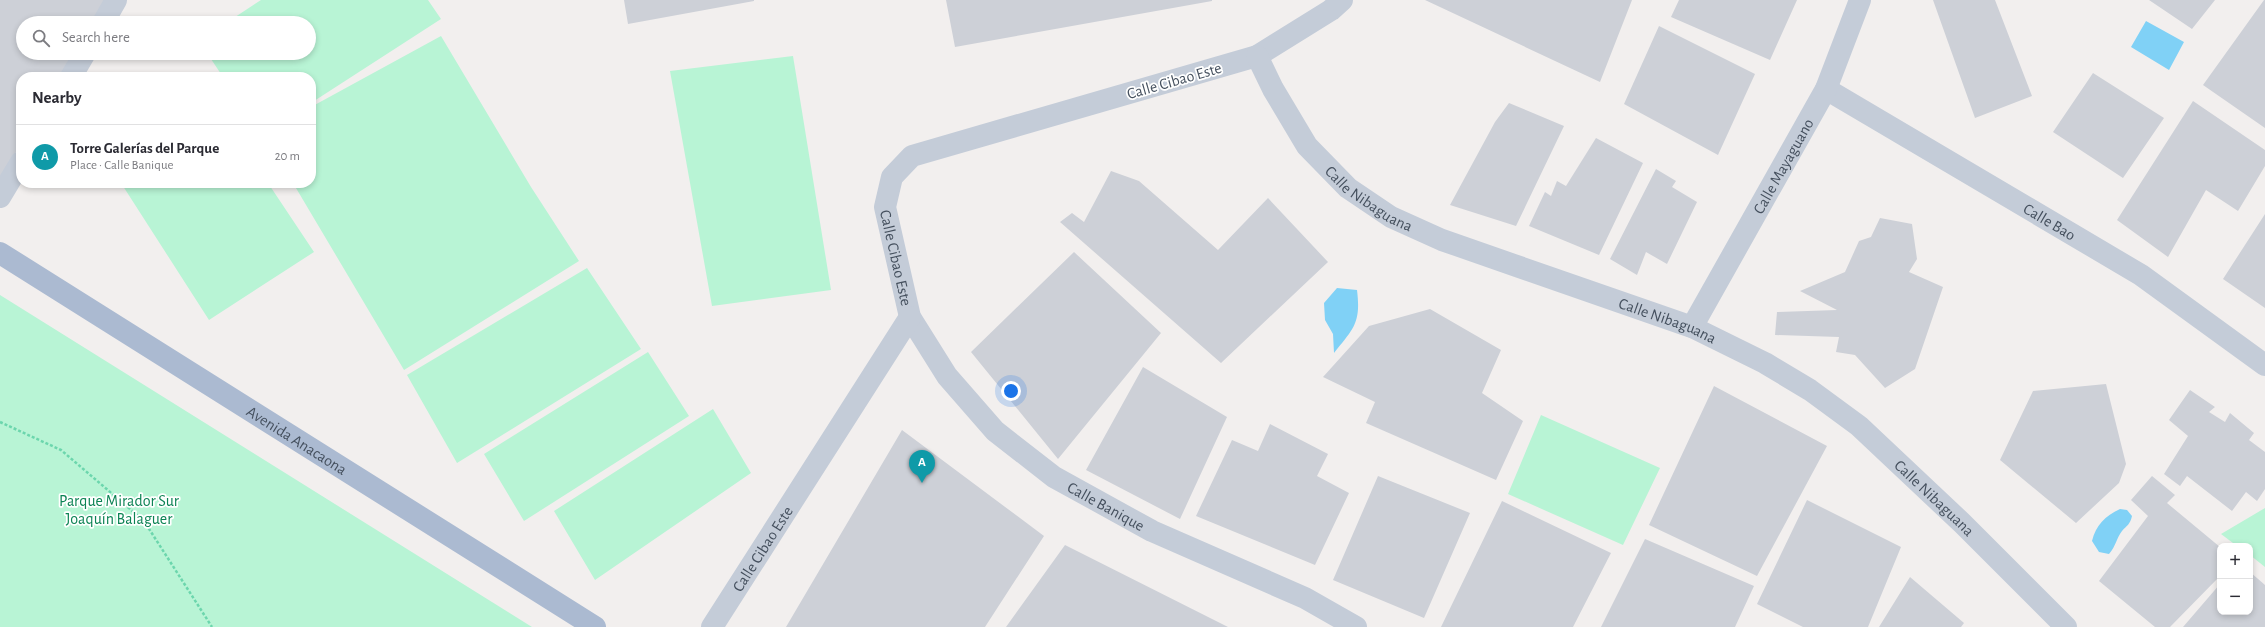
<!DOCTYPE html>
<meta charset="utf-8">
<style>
body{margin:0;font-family:"Alegreya Sans",sans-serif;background:#f2f2f3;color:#2b2b33}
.controls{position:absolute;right:12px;bottom:12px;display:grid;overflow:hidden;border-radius:8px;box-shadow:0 2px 6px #0003}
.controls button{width:36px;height:36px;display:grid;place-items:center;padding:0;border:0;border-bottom:1px solid #e1e1e2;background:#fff;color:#2b2b33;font:20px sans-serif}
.you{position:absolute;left:1011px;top:391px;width:14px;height:14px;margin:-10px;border:3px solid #fff;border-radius:50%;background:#1a73e8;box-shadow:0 0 0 6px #1a73e833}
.badge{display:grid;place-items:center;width:26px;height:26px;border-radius:50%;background:#db2777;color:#fff;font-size:13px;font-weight:700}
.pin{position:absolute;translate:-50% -33px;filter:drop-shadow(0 1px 2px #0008)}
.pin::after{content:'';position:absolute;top:21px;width:14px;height:12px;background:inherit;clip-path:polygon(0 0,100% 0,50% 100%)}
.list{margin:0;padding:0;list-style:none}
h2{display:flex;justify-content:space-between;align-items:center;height:52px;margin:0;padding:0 16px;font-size:17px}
h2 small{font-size:13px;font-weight:400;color:#7c7c81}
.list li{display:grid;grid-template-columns:26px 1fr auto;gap:12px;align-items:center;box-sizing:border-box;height:64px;padding:0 16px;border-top:1px solid #e1e1e2}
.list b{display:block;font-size:15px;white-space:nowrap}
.list p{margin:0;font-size:13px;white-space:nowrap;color:#7c7c81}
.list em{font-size:13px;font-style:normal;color:#7c7c81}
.icon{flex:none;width:22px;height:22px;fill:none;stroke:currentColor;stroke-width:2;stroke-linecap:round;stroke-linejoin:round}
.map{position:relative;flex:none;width:2265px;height:627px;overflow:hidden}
.search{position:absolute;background:#fff;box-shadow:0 2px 6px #0003;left:16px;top:16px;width:300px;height:44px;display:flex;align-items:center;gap:10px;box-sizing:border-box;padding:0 14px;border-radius:22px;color:#7c7c81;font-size:15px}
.panel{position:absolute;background:#fff;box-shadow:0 2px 6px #0003;left:16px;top:72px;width:300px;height:116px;border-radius:16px}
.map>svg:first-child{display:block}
.green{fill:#b8f4d5}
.water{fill:#80d1f6}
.building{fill:#cdd0d7}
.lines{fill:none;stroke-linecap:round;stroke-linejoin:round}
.path{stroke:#6cd6ad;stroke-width:2.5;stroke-dasharray:3 2;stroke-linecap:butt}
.minor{stroke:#c4ccd8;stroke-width:22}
.major{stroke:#abbad1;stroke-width:22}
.labels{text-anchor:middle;stroke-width:3.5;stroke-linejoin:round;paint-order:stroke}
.street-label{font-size:16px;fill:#45505e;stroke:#fff}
.park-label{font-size:16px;fill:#0c8354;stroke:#fff}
</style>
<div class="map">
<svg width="2265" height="627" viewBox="0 0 2265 627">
<rect width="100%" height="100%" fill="#f2efee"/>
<path class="green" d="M261,0H428L441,19L311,103V77H223L207,53H309V23H226Z
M441,36L531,187L579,261L404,370L293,183H311V107Z
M793,56L831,290L712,306L670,71Z
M121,183H268L314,252L209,320Z
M587,268L641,349L457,463L407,375Z
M0,295L532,627H0Z
M648,352L689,416L524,521L484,454Z
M713,409L751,473L595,580L554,511Z
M1541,415L1660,468L1623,545L1508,494Z
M2265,508V567L2250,555V546H2237L2221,534Z"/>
<path class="water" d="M2146,21L2184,42L2169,70L2131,47Z
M1337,288L1357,290C1361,323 1354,328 1334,353L1333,334L1325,320L1324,303Z
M2120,509L2127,510L2132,516C2130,525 2127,525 2122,531C2117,537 2116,546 2109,554L2099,552L2092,541C2096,525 2105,516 2120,509Z"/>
<path class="building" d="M0,0H112L97,23H23V53H78L63,77H21V144L0,177Z
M624,0H754V1L628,24Z
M946,0H1212V1L955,47Z
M1425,0H1632L1600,82Z
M1679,0H1797L1770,60L1671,17Z
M1933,0H1995L2032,96L1975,118Z
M2149,0H2215L2192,29Z
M2264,0H2265V128L2203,85Z
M1659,26L1755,74L1718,155L1624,104Z
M2093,73L2164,118L2123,178L2053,132Z
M2193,101L2265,150V166L2238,211L2206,190L2168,257L2117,220Z
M1509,103L1564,126L1516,226L1450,205L1495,122Z
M1596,138L1643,163L1599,255L1529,226L1545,192L1551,196L1557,181L1566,186Z
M1656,169L1676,181L1672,187L1697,202L1667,264L1646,252L1637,275L1610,259Z
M1111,171L1139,181L1218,250L1268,198L1328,262L1221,363L1060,222L1072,213L1084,222Z
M2265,214V308L2223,279Z
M1880,218L1912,224L1917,259L1909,272L1943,287L1915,369L1885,388L1855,355L1836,352L1839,337L1775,335L1777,312L1837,310L1800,291L1845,272L1859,241L1871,237Z
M1074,252L1161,333L1058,459L971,352Z
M1430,309L1501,350L1482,393L1523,421L1496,480L1366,423L1375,402L1323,377L1369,326Z
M1143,367L1227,417L1180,519L1086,470Z
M2106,384L2126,464L2119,483L2076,523L2000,460L2033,391Z
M1714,386L1827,446L1757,576L1649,525Z
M2190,390L2215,407L2209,412L2225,422L2230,413L2254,433L2249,440L2265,452V489L2257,501L2246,492L2232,511L2187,476L2180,486L2164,474L2188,436L2169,420Z
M1270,424L1328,454L1317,476L1349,493L1315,565L1196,516L1232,440L1258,451Z
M902,430L1044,536L985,627H786Z
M1378,476L1470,513L1424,618L1333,580Z
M2152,476L2175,495L2167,503L2220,547V576L2170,627H2155L2099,581L2148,516L2131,500Z
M1807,500L1901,547L1868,627H1803L1757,604Z
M1502,501L1611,553L1573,627H1441Z
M1645,539L1754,586L1735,627H1601Z
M1065,545L1228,627H1006Z
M2250,572L2265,585V627H2183L2220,584V612H2250Z
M1910,577L1964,623L1961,627H1879Z"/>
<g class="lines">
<path class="path" d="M0,422L61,450L144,521L212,627"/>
<g class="minor">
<path id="s1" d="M1342,0L1331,10L1257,56L912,156L892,177L885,207L910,317L947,376L995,431L1054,477L1152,531L1305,598L1356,627"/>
<path d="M103,23L116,0"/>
<path id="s2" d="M1257,56L1273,89L1307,146L1348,188L1391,217L1442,240L1692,327L1765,363L1810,390L1859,426L1962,523L2066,627"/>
<path d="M71,77L85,53"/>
<path id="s3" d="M1826,89L2141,275L2265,365"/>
<path d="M0,197L21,162"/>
<path id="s4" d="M1692,327L1826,89L1860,0"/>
<path id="s5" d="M712,627L910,317"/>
</g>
<path class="major" id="s6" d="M0,253L595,627"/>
</g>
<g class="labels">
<g class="street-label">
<text transform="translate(1174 80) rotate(-16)" y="6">Calle Cibao Este</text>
<text dy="6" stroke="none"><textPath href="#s4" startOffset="185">Calle Mayaguano</textPath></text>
<text dy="6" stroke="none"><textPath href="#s2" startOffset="185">Calle Nibaguana</textPath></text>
<text dy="6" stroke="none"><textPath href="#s3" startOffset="260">Calle Bao</textPath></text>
<text dy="6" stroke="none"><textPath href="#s1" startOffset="573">Calle Cibao Este</textPath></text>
<text dy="6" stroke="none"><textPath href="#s2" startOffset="509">Calle Nibaguana</textPath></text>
<text dy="6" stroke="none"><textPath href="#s6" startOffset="351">Avenida Anacaona</textPath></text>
<text dy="6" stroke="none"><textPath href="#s2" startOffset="833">Calle Nibaguana</textPath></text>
<text dy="6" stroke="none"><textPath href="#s1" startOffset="911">Calle Banique</textPath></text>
<text dy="6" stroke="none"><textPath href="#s5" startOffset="93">Calle Cibao Este</textPath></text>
</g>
<g class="park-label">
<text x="119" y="506">Parque Mirador Sur<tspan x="119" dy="18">Joaquín Balaguer</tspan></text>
</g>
</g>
</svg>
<div class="controls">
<button>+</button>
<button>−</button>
</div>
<div class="you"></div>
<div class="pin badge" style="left:922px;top:483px;background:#0f9aa8">A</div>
<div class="search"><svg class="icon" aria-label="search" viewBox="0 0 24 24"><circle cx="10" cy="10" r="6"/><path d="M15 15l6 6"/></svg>Search here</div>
<section class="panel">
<h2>Nearby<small></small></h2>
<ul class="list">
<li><span class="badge" style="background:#0f9aa8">A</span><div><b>Torre Galerías del Parque</b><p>Place · Calle Banique</p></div><em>20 m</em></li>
</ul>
</section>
</div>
